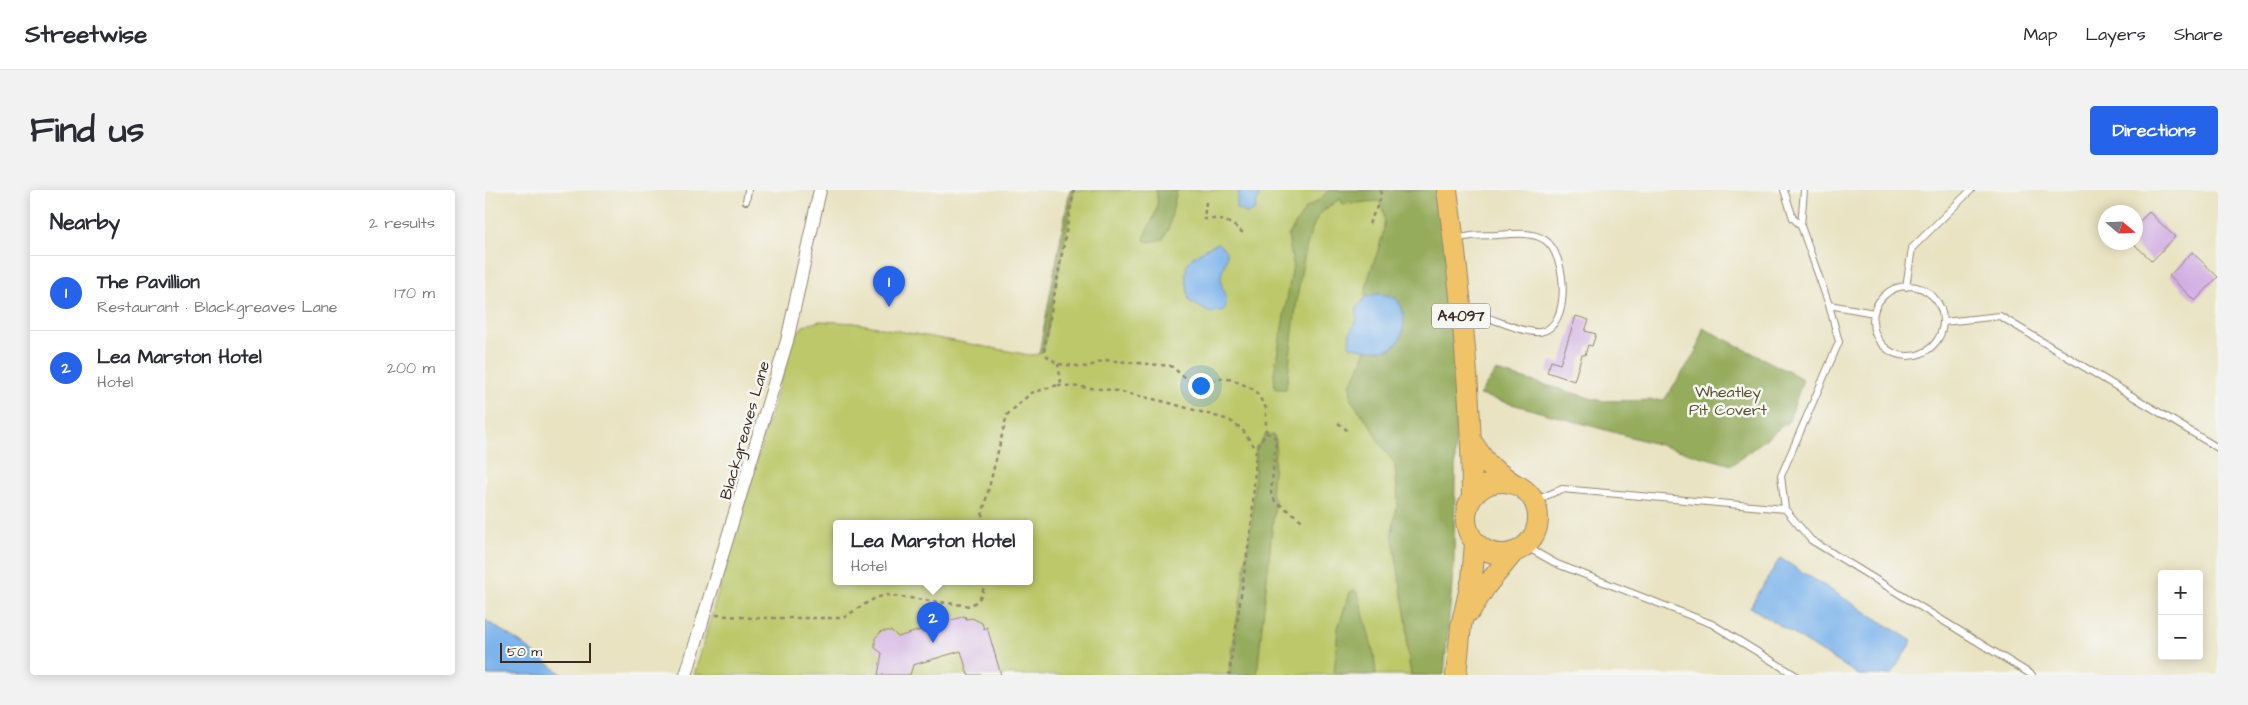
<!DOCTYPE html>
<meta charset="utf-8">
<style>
body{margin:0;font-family:"Architects Daughter",sans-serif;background:#f2f2f3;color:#2b2b33}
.controls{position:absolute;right:15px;bottom:15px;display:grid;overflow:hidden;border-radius:5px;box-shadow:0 2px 12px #0003}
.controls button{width:45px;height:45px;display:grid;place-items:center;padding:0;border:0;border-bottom:1px solid #e1e1e2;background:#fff;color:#2b2b33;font:25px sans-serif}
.compass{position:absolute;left:1613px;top:15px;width:45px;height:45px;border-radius:50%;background:#fff;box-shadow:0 2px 12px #0003;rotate:109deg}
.scale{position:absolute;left:15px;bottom:12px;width:91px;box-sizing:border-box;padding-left:5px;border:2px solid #3b2a1e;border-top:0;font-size:14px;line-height:18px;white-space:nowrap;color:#3b2a1e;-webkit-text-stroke:4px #f6f6f2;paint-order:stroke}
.you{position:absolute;left:715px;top:195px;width:18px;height:18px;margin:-12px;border:4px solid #fff;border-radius:50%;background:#1a73e8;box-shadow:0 0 0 8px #1a73e833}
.badge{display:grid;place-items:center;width:32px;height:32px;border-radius:50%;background:#2563eb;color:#fff;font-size:16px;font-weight:700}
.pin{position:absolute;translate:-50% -41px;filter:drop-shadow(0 1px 2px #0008)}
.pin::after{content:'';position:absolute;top:26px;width:18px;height:15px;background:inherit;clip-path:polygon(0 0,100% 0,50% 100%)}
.popup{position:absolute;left:348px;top:330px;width:200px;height:65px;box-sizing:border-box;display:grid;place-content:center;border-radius:5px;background:#fff;filter:drop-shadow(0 1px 4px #0005);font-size:16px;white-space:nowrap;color:#7c7c81}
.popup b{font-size:19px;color:#2b2b33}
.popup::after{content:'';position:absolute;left:50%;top:100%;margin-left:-10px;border:10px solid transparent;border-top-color:#fff}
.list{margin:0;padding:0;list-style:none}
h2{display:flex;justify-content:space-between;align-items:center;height:65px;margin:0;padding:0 20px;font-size:21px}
h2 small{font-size:16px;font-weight:400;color:#7c7c81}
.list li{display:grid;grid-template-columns:32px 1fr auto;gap:15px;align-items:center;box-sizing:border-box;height:75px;padding:0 20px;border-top:1px solid #e1e1e2}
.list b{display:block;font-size:19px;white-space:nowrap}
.list p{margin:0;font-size:16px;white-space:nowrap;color:#7c7c81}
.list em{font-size:16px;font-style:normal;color:#7c7c81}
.map{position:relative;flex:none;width:1733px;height:485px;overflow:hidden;border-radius:5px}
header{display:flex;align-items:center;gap:30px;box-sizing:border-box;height:70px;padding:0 25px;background:#fff;border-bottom:1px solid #e1e1e2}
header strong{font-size:24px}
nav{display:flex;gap:28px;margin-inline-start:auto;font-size:18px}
.intro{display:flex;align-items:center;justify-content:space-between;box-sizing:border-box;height:120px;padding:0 30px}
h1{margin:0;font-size:35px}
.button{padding:12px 22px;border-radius:5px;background:#2563eb;color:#fff;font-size:18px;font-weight:700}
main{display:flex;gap:30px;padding:0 30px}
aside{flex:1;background:#fff;border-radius:5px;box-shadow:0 2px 12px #0003}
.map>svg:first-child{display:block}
.green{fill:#bcc869;stroke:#7c7944;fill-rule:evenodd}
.forest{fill:#95ac5d;stroke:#686b3e}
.water{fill:#7db4ec;stroke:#5c6f85}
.building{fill:#d1ade3}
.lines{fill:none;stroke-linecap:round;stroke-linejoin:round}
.lane-casing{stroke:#928670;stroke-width:8}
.street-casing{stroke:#928670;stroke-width:14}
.primary-casing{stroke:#928670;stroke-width:22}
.path{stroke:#928670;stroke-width:2.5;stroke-dasharray:4 4;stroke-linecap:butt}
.lane{stroke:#fff;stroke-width:6}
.street{stroke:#fff;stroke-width:12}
.primary{stroke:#f1c369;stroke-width:20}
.labels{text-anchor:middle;stroke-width:5;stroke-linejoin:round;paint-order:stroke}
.shield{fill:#f6f6f2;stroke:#73675e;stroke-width:1}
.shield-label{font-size:15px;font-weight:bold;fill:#3b2a1e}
.park-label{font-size:16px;fill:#5b5231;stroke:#f6f6f2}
.street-label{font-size:16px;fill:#3b2a1e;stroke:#f6f6f2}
</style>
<header>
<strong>Streetwise</strong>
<nav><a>Map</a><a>Layers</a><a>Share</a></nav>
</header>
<div class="intro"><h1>Find us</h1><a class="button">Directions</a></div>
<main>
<aside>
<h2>Nearby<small>2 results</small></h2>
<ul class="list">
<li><span class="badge">1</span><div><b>The Pavillion</b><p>Restaurant · Blackgreaves Lane</p></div><em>170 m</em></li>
<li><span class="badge">2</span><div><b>Lea Marston Hotel</b><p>Hotel</p></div><em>200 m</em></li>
</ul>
</aside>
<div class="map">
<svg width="1733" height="485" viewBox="0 0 1733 485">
<rect width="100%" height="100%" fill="#f6f6f2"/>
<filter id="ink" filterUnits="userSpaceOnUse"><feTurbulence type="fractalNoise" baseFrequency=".02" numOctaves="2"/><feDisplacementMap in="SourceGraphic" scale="10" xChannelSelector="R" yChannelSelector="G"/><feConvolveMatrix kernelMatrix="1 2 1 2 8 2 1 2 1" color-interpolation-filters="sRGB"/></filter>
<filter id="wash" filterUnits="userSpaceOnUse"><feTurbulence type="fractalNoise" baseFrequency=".0096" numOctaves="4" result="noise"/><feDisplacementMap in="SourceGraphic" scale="20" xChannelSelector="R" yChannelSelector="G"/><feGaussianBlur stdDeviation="1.12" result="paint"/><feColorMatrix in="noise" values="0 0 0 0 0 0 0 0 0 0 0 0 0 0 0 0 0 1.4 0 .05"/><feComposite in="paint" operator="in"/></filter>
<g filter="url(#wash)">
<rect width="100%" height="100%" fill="#e9e3c2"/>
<path class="green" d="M585,0H941L943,485H209L307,150L318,136L335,131L370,133L545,165L554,164ZM352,334H544V392H352Z"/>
<path class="forest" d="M585,0H589L559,159L554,164Z
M671,0H692L684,37L678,49L665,52L659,50C665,29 676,24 671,0Z
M844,0H953L969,132L971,212L969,372L959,485H926L922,459V435L907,342L913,311L910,274L893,251L888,239L866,210L865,195L875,176L881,159H906L912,154L910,108L893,104L881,107C879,78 912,40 894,11L858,14L855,9C849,13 841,18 836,23C814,46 807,163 801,199H790L789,183L808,75L803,46L821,18L834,10Z
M1218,138L1318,189L1304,231L1247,275L994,205L1011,181L1116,211L1179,210L1211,162Z
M781,243L789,246L791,251L786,303L790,311L772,485H744L767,331L771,259Z
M870,400L873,403L889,465L891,485L849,483L853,438L865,402Z"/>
<path class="water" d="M754,0H775L770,20L763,24L751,18Z
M732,53C751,65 736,74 736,89C736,103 746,105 739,120L725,123L704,111C699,73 695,72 732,53Z
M893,104C899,105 907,105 911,109C923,119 921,152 906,158C897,162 877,159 867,157L864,155L865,143L872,129V117L881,107Z
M1295,368L1427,451L1406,485H1374L1265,417Z
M0,430L36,453L78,485H0Z"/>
<g id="blocks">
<path class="building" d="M1664,22L1690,47L1667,71L1650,55V36Z
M1707,62L1733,87L1710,111L1684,86Z
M1091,126L1104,130L1100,141L1111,144L1107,156L1103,155L1100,165H1097L1089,191L1062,182L1066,171L1075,174Z
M480,426L481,429L487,428L497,433L499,439L502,437L516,485H483L476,461L428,475L425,485H393L397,463L390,458V448L397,441H407L413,447Z"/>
</g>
</g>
<g filter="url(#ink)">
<use href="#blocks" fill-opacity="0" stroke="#928670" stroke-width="1"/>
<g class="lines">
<g class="lane-casing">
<path id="lane" d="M1299,0L1308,28L1316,36L1344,115L1354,152L1296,286L1300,319L1326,350L1547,485
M261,11L263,0
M1316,36L1319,0
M971,50C982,44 1000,46 1012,45C1027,44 1047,41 1060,50C1082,65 1087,137 1055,142C1037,144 1000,124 979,121
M1388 131a35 35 0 1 1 70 0a35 35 0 1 1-70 0Z
M1421,97L1427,58L1486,0
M1344,115L1389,123
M1459,132L1515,126L1733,258
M1049,311L1077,299L1300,319
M1040,356L1072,374L1227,434L1310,485"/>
</g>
<g class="street-casing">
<path id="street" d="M201,485L302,151L335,0"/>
</g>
<g class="primary-casing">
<path id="primary" d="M962,0C976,102 987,206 987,308
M987,252L1003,275L1029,294
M981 328a36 36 0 1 1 72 0a36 36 0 1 1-72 0Z
M985,421L1001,396L1028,363
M971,485L976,436L987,389L990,353"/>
</g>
<path class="path" d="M589,0L559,159L562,166L573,174L602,177L620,170L686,176L704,191L721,192L738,188L748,190L770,200L781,218V243L771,259L767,331L744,485
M721,12L719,29C738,28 747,32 760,45
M884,34L895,10L896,0
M573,195L627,200L681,212L744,230L757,239L771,259
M853,233L862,240
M781,243L789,246L791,251L786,303L790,311L819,332
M495,334L522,225L546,203L573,195L576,191L573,174
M231,425L268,428H358L390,408L401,405L485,416C495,410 500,403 498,392"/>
<use href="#lane" class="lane"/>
<use href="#street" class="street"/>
<use href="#primary" class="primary"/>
</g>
</g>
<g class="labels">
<rect class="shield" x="947" y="113.5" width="58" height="25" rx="4"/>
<g class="shield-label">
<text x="976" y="131">A4097</text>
</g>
<g class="park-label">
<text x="1243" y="207">Wheatley<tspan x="1243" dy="18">Pit Covert</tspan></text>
</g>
<g class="street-label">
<text transform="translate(259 240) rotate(-74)" y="6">Blackgreaves Lane</text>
</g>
</g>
</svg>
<div class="controls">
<button>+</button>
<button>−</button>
</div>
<svg class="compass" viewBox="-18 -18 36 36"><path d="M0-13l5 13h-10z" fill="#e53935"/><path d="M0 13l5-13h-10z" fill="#7c7c81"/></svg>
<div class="scale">50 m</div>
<div class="you"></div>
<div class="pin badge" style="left:404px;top:117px">1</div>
<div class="pin badge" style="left:448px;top:453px">2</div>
<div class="popup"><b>Lea Marston Hotel</b>Hotel</div>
</div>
</main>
